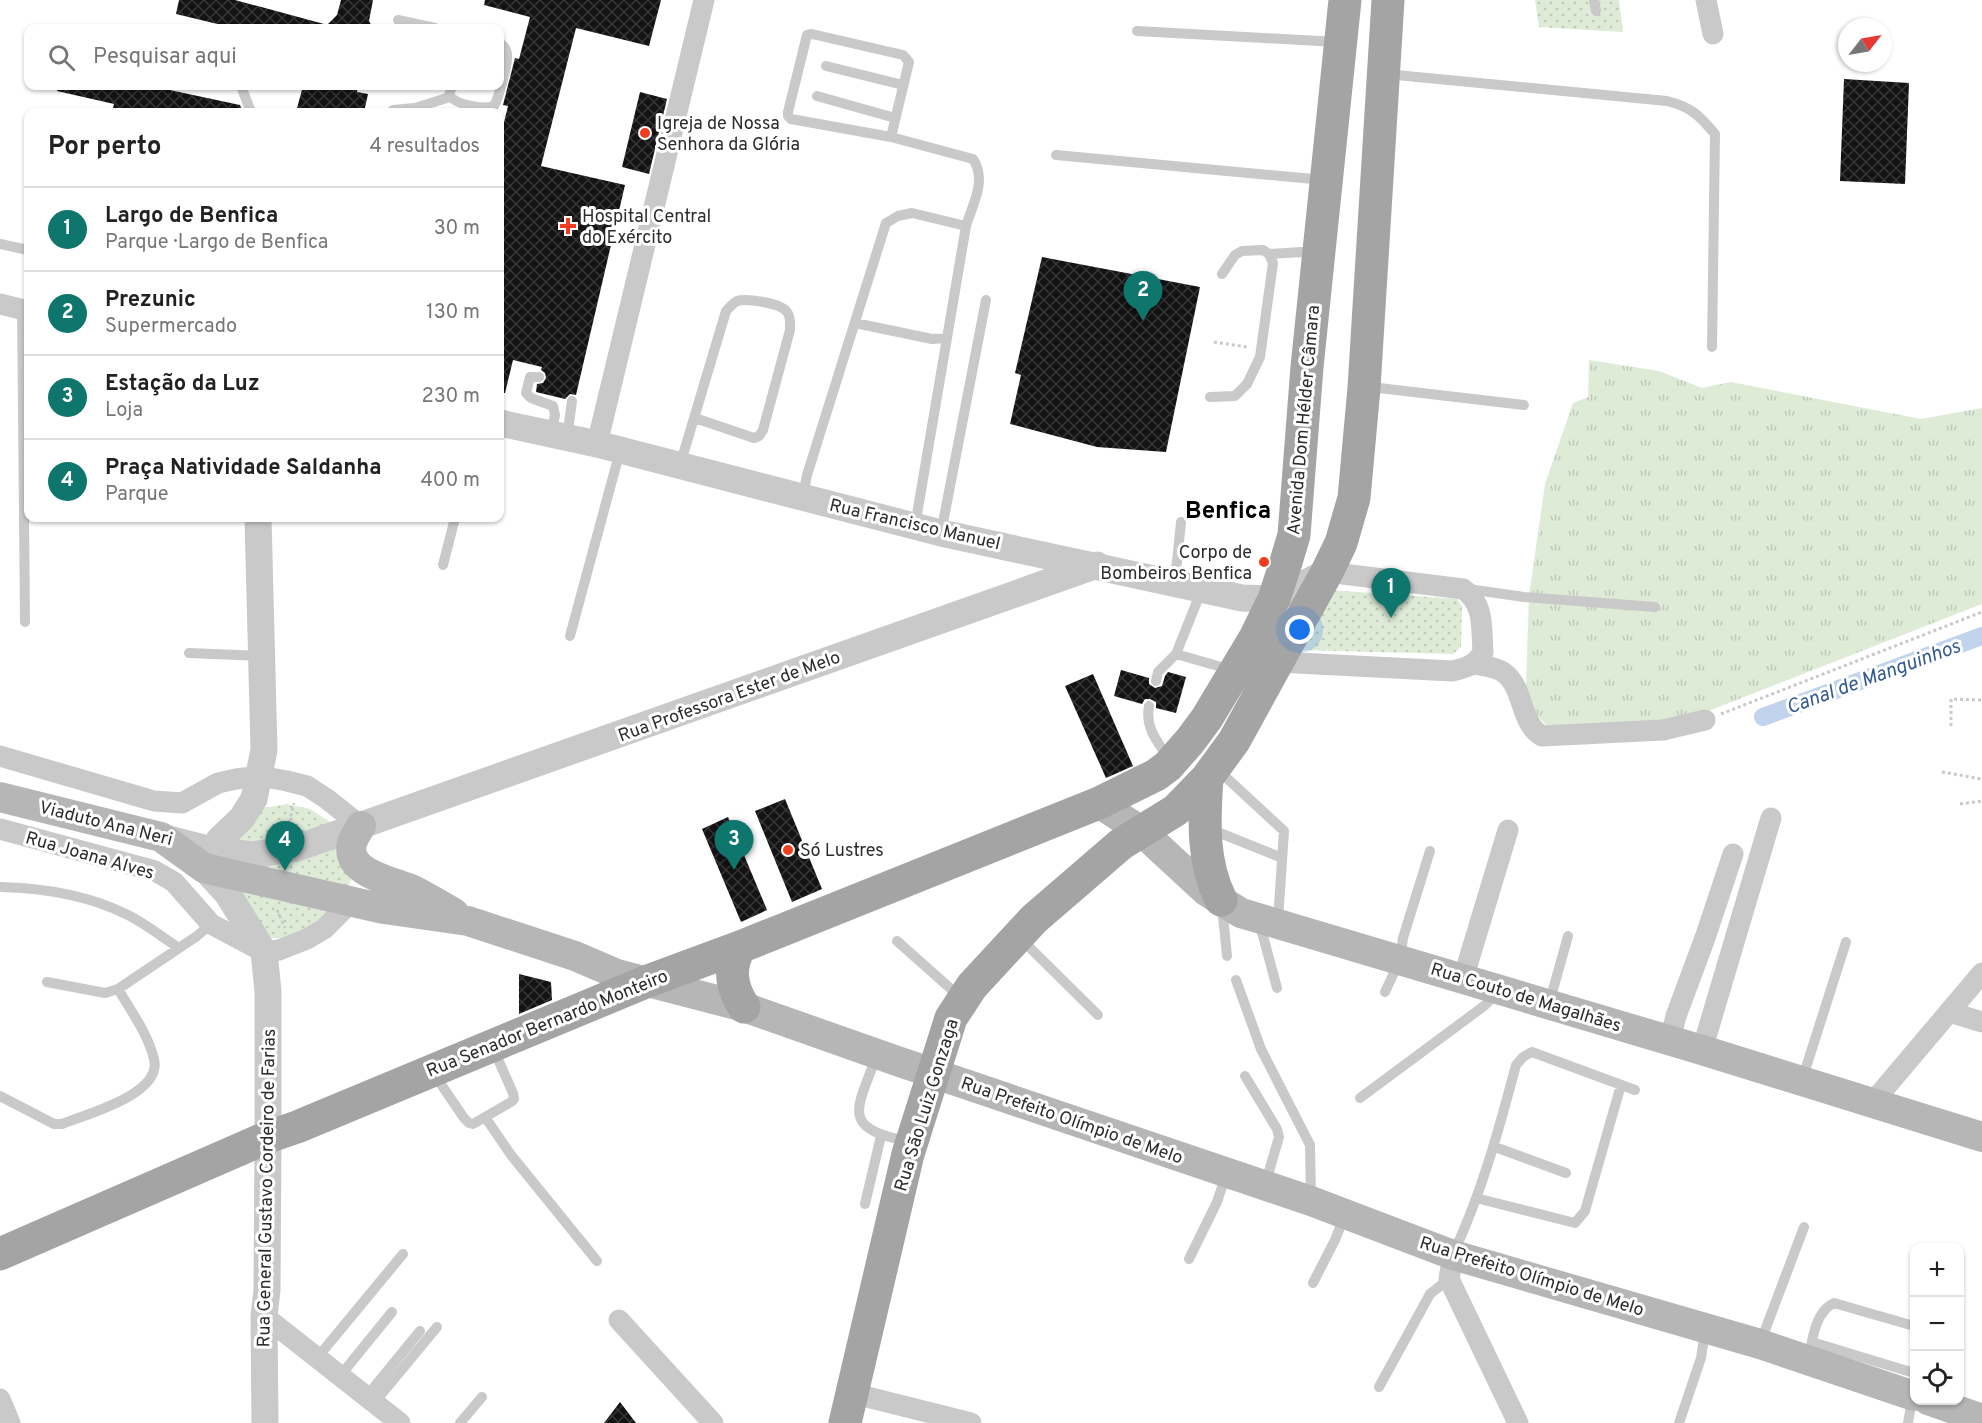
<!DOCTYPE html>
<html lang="pt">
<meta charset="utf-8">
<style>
body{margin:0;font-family:Overpass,sans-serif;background:#f2f2f2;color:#222}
.controls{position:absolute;right:18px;bottom:18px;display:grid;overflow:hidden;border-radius:12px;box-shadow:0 2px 4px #0004}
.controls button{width:54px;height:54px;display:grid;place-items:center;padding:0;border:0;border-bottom:2px solid #e0e0e0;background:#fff;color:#222;font:30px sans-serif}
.compass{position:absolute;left:1838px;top:18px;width:54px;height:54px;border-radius:50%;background:#fff;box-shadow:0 2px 4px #0004;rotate:59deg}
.you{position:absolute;left:1300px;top:630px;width:21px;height:21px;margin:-15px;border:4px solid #fff;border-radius:50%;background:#1a73e8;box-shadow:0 0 0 9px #1a73e833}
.badge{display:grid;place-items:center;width:39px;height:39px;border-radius:50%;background:#0f766e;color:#fff;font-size:20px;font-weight:700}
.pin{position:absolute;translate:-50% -50px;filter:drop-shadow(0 2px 3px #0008)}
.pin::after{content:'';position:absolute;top:32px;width:21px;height:18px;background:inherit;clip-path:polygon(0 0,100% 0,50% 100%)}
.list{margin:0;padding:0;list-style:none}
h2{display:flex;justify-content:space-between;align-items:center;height:78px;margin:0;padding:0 24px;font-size:26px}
h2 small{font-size:20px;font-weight:400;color:#767676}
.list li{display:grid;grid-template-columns:39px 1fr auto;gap:18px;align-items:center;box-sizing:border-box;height:84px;padding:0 24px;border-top:2px solid #e0e0e0}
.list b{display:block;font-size:22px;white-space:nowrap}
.list p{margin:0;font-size:20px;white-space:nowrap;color:#767676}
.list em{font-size:20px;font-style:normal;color:#767676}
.icon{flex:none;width:33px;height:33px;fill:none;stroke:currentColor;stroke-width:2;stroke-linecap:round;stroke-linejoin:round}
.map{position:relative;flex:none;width:1982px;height:1423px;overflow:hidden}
.search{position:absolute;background:#fff;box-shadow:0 2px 4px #0004;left:24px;top:24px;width:480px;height:66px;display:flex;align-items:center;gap:15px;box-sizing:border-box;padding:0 21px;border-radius:12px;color:#767676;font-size:22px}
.panel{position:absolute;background:#fff;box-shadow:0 2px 4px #0004;left:24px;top:108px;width:480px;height:414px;border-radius:12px}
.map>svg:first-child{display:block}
.grass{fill:url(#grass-tufts)}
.park{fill:url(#park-dots)}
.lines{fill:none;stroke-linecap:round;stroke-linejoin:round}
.canal{stroke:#c2d3ed;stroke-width:18}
.building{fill:url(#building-cross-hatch)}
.path{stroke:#c9c9c9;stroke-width:3;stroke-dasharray:3 3;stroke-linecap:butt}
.service{stroke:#c9c9c9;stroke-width:10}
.minor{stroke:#c9c9c9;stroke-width:21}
.tertiary{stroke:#c9c9c9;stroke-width:27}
.secondary{stroke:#b6b6b6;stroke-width:30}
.primary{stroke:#a4a4a4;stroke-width:33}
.poi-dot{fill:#f13c20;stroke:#fff;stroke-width:2}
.labels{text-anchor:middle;stroke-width:6;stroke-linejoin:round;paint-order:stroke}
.poi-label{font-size:18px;fill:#2c2c2c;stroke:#fff;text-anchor:start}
.street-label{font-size:18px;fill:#2c2c2c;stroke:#fff}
.water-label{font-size:20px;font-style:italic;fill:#355a92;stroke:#fff}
.district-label{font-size:24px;font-weight:bold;fill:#000;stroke:#fff}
</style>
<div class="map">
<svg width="1982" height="1423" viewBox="0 0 1982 1423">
<defs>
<pattern id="grass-tufts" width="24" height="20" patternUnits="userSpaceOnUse" patternTransform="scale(1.5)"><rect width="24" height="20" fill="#deebd7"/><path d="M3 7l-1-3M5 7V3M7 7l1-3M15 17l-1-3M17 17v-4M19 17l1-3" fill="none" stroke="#bfcab9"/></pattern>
<pattern id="park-dots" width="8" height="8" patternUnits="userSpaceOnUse" patternTransform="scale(1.5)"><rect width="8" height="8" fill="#deebd7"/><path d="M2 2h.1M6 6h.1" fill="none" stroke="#bfcab9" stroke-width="1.8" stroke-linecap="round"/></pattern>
<pattern id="building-cross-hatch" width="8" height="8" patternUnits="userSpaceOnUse" patternTransform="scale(1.5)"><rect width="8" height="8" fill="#131313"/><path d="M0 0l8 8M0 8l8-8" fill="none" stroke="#363636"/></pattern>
</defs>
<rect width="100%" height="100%" fill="#fff"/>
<path class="grass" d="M1589,360L1659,371L1702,388L1731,382L1921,419L1982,408V604L1680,722L1645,730L1546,725L1534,712L1526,685L1529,596L1545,484L1573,403L1588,397Z"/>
<path class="park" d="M1535,0H1619L1623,32L1539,27Z
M1328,590L1457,599L1462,606L1461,647L1453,654L1300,650L1318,624Z
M287,804L310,809L330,822L339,832L352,870L348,894L340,909L295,938H274L251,929L221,850L258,809Z"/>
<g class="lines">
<path class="canal" d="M1763,717L1982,636"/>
</g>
<path class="building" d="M179,0H235L324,24V28L337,15L341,0H373L369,21L373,28H234L176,14Z
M485,0H661L649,46L576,28L541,166L625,185L576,395L570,394L565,399L536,392L537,384L543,383L546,378L545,373L541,370L542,367L513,360L505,393H500V139L508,106L503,105L515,58L519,59L530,17L484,5Z
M1844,79L1909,83L1905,184L1840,181Z
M58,86H151L240,105L243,112H112L114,104L57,91Z
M303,86H358L357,92L368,94L364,112H296Z
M640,92L667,99L649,174L622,167Z
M1042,257L1200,287L1166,452L1097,447L1010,424L1021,375L1015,373Z
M1121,670L1149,678V684L1155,688L1162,686L1165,676L1168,672L1186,677L1176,713L1156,708V702L1150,699H1145L1142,704L1114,696Z
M1093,674L1133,766L1106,778L1065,686Z
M785,799L822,889L792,902L755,811Z
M728,817L767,910L741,922L702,829Z
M519,974L551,982L552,1000L519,1014Z
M620,1402L636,1423H604Z"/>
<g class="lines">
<path class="path" d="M1214,342L1247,347
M1721,714L1982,612
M1951,726V699L1982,700
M1942,772L1982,779
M1960,804L1982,801
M288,828L294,803
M277,910L285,928"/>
<path class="service" d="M1594,0L1596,11
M398,20L435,28
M1137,31L1337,42
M826,66L903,85
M1386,74L1667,101C1691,107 1699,115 1715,134L1712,347
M241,86L251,112
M452,86L449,95C456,105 482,110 494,106C499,97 508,64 507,55C507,49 504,46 500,43
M817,96L895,118
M391,112L393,110L415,108L450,97
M1056,155L1324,180
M0,244L28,250
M1269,254L1301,252L1316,254
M22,309L25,622
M855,323L932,339L947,338L966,226
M539,377H530L526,393L531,398L553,406L555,415L551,435
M1367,388H1379L1524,405
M1210,397L1235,396L1247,384L1260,357L1273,263L1269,254L1263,250L1242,251L1235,255L1222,274
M567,438L572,401
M680,465L726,311C729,308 733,303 737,301C746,298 781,303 787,312C791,317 790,324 790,330L763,430L759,436L754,438L695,418
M803,496L807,475L886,223L898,216L912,213L966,226C973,204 987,180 973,159L891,137L791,119L788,116V112L807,35L812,34L903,55L909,62L891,137
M915,526L947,338
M941,533L986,300
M443,565L455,518
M1173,582L1177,562L1181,522
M1468,589L1524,597L1655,607
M570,636L620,451
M189,653L261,656
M1176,654L1202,589
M1156,681L1158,672L1176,654L1232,670
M1149,706C1145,728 1157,741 1169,759
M1218,770L1284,831L1278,920
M1210,829L1282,858
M0,887C44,888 88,895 128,915C146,924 162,937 179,948
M1222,906L1227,956
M1259,921L1277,988
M1021,939L1098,1015
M897,941L960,997
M1236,980L1261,1049L1310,1145L1311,1197
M47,982L105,993L118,989L197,936L211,924
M1385,992L1400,960L1403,938L1430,851
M1549,1004L1568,936
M876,1057C858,1108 839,1128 907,1141
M434,1074L464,1118L469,1123L473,1124L511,1102L514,1099L513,1093L493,1048
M1245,1076L1277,1129L1279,1137L1265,1185
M1802,1080L1846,942
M0,1096L54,1124H62C87,1114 163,1094 154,1059C148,1034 131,1011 118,989
M1360,1098L1484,1006L1498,992
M485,1117L511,1155L597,1261
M1495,1147L1566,1173
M1476,1198L1575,1223L1585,1211L1621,1085
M865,1204L881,1136
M1454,1252C1482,1192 1499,1129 1516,1065L1523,1057L1532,1052L1635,1090
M1189,1259L1217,1202L1226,1175
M1313,1283L1335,1240L1344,1217
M1761,1341L1804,1227
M1812,1342L1914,1373
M1809,1357C1812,1339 1816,1311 1834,1303L1914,1326
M317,1358L403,1254
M340,1376L392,1312
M1379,1387L1430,1294L1449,1279
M366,1397L420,1331
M374,1403L437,1327
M460,1423L482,1397
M1679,1423L1701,1358L1705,1332
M1908,1423L1912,1399"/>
<path class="minor" d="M1706,0L1713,34
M0,304L28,311
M597,444L704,0
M1278,662L1452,671C1466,668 1476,665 1483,652C1481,627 1485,604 1463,589L1327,572
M1475,664C1483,666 1496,667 1503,672C1525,687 1519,723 1542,736L1663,730L1705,720
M0,756L154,801L182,803L218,783L236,779L260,776L287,781L307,786L327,799L361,826
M0,829L155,871L174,882L211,924L264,952L279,950L307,939L324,929L352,901
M1463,979L1508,830
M1949,1012L1982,1022
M1670,1040L1676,1016L1705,938L1733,854
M1702,1050L1771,818
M1873,1102L1982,973
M1453,1255L1449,1279L1518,1423
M264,1316L400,1423
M619,1320L713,1423
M851,1393L971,1423
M0,1399L10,1423"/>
<path class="tertiary" d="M500,423L597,444L941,533L1242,598L1274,599L1327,572
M165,838L212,850L252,855L297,848L1097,565
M212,850L220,839L242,818L254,799L264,750L258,518
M204,868L227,893L264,952L268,991V1137L267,1290L264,1316L265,1423"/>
<path class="secondary" d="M0,797L161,837L204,868L384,909L468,921L575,956L617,974L744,1007L897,1061L1311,1201L1453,1255L1760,1344L1914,1396
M1099,803L1141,831L1206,891L1241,913L1702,1050L1982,1137
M361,826C358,831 354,837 352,843C345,874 393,881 413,890C427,897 440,905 454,913
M1928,1400L1982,1419"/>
<path class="primary" d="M1207,778C1204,821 1202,862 1221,900
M740,947C728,968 731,987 744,1007
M0,1254L268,1137L297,1127L648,981L740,947L1099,803L1156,775L1168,766L1190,741L1207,718L1255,638L1274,599L1286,562L1294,535L1307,367L1345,0
M845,1423L908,1154L951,1018L972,986L1034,919L1121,844L1176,810L1207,778L1234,741L1327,572L1341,543L1354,498L1364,388L1388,0"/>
</g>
<g class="poi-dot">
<circle cx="645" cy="133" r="6"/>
<path d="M565 217h6v6h6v6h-6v6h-6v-6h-6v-6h6z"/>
<circle cx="1264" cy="562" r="6"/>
<circle cx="788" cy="850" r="6"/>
</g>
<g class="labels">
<g class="poi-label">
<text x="657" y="129">Igreja de Nossa<tspan x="657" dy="21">Senhora da Glória</tspan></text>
<text x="582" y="222">Hospital Central<tspan x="582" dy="21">do Exército</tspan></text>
<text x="1252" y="558" text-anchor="end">Corpo de<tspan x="1252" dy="21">Bombeiros Benfica</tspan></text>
<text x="800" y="856">Só Lustres</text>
</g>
<g class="street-label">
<text transform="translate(1303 420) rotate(-85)" y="6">Avenida Dom Hélder Câmara</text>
<text transform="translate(915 524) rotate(13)" y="6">Rua Francisco Manuel</text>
<text transform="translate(729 696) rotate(-20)" y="6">Rua Professora Ester de Melo</text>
<text transform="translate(106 823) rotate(14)" y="6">Viaduto Ana Neri</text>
<text transform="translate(90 855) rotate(16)" y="6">Rua Joana Alves</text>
<text transform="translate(1526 997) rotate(17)" y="6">Rua Couto de Magalhães</text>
<text transform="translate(547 1023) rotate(-22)" y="6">Rua Senador Bernardo Monteiro</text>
<text transform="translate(926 1105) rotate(-73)" y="6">Rua São Luiz Gonzaga</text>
<text transform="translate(1072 1120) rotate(19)" y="6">Rua Prefeito Olímpio de Melo</text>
<text transform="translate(266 1188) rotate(-89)" y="6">Rua General Gustavo Cordeiro de Farias</text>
<text transform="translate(1532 1276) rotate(17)" y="6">Rua Prefeito Olímpio de Melo</text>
</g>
<g class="water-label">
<text transform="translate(1873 676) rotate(-20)" y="7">Canal de Manguinhos</text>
</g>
<g class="district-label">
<text x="1228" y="518">Benfica</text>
</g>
</g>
</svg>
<div class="controls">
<button>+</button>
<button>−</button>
<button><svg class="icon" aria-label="locate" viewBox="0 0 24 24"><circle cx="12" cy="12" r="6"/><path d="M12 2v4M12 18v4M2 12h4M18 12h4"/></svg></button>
</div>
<svg class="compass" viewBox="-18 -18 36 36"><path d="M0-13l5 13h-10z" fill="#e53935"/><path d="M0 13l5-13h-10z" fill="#767676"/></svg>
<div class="you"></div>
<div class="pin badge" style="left:1391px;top:618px">1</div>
<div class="pin badge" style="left:1143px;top:321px">2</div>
<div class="pin badge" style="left:734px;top:870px">3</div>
<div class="pin badge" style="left:285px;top:871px">4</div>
<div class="search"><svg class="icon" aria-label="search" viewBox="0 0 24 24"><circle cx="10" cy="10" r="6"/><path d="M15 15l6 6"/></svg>Pesquisar aqui</div>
<section class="panel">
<h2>Por perto<small>4 resultados</small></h2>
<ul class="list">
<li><span class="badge">1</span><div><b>Largo de Benfica</b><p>Parque · Largo de Benfica</p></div><em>30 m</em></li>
<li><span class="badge">2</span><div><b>Prezunic</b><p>Supermercado</p></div><em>130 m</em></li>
<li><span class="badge">3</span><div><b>Estação da Luz</b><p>Loja</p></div><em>230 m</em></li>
<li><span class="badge">4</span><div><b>Praça Natividade Saldanha</b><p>Parque</p></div><em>400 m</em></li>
</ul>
</section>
</div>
